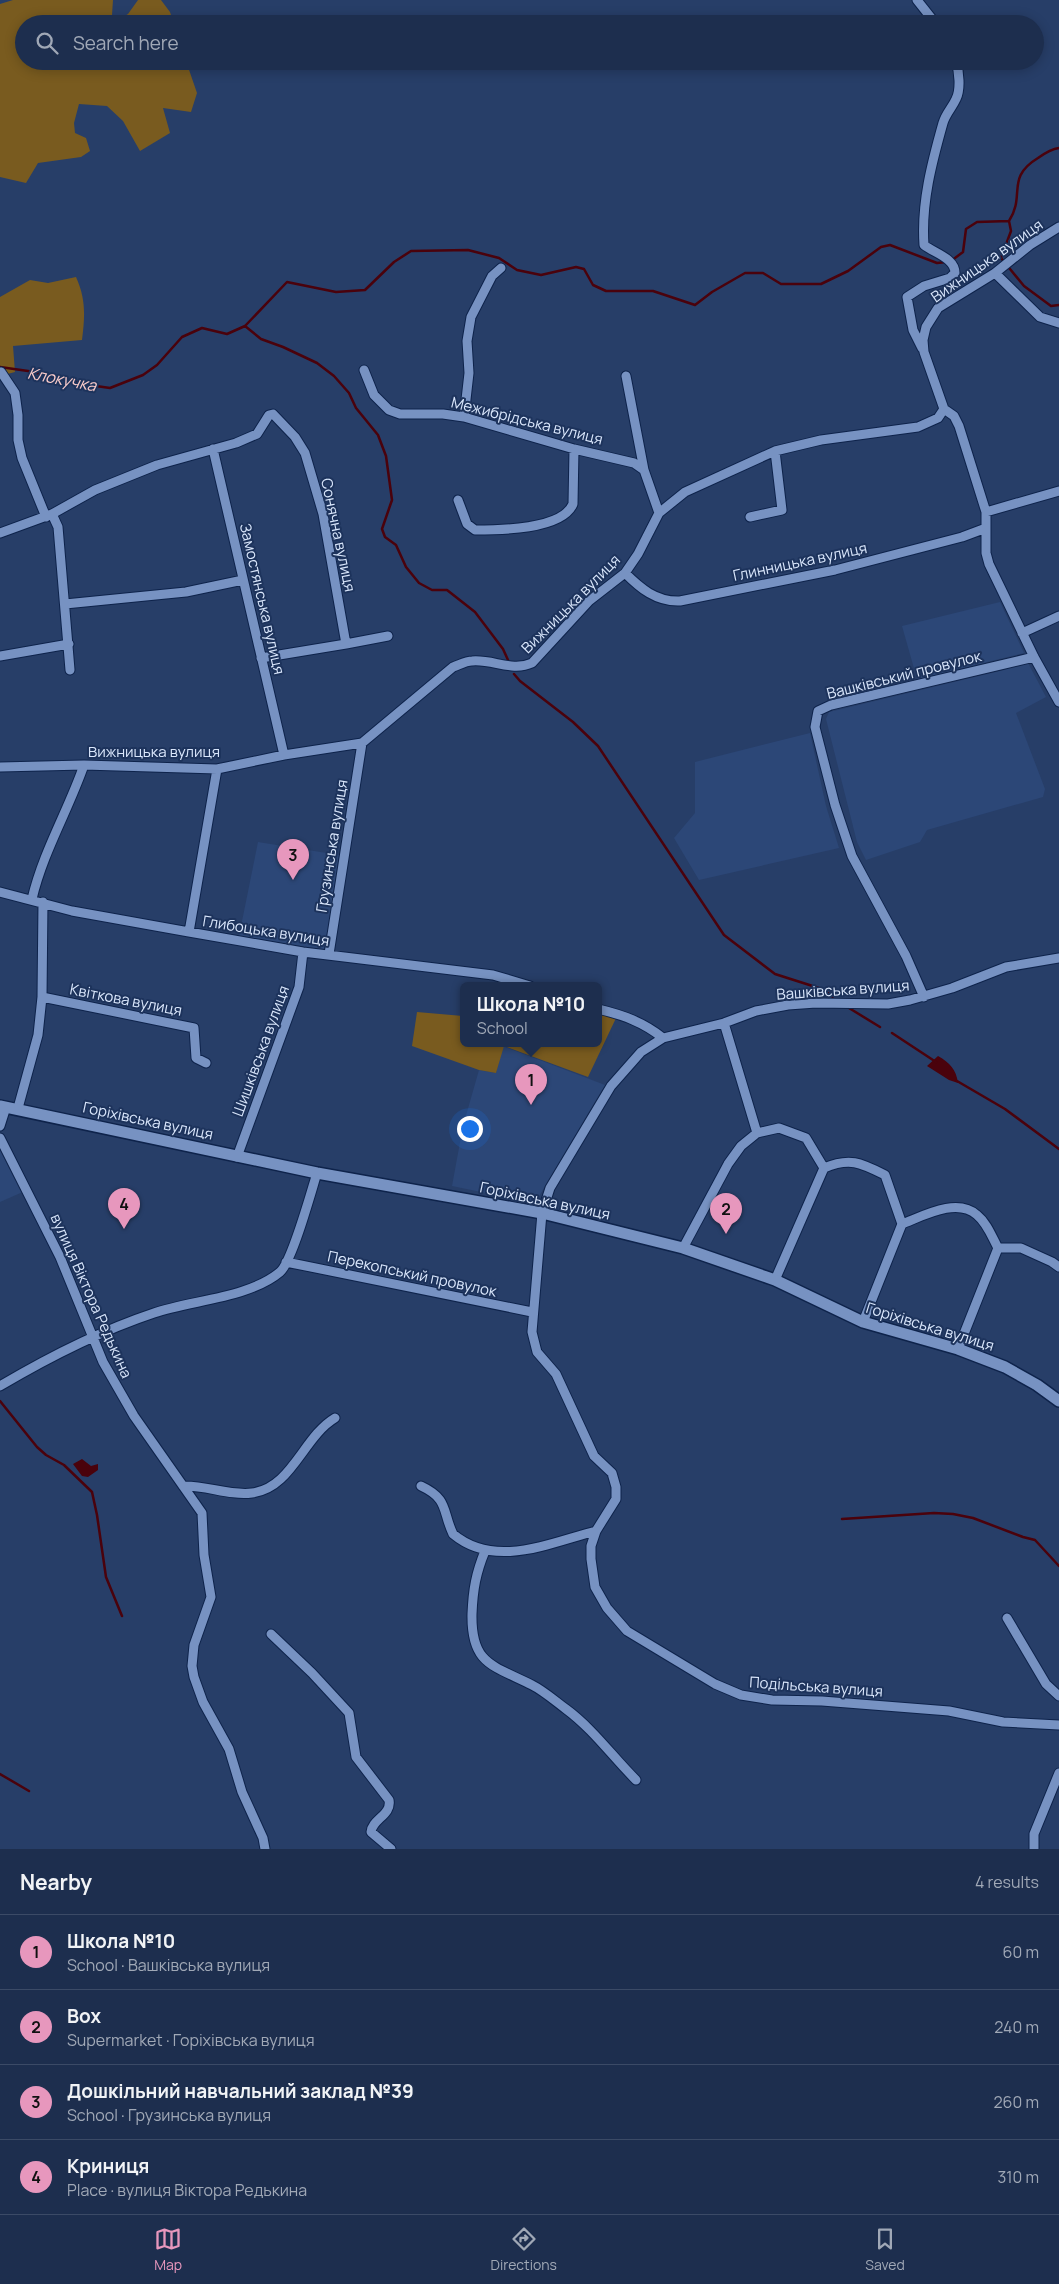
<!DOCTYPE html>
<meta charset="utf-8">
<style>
body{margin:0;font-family:Manrope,sans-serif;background:#253655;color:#f1f3f6}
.you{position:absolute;left:469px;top:1128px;width:18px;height:18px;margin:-12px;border:4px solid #fff;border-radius:50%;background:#1a73e8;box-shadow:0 0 0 8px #1a73e833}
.badge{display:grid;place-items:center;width:32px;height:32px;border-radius:50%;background:#e797bd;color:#111;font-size:16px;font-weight:700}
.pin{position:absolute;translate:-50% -41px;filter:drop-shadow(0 1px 2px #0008)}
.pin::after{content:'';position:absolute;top:26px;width:18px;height:15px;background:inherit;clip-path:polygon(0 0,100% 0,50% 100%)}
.popup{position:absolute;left:460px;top:982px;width:142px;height:65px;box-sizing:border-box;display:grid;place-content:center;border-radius:8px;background:#1d2e4e;filter:drop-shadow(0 1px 4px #0005);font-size:16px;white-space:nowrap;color:#a0a8b6}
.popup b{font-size:19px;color:#f1f3f6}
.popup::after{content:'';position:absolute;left:50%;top:100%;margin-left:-10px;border:10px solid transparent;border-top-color:#1d2e4e}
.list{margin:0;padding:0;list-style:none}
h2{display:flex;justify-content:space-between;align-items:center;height:65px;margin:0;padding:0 20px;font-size:21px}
h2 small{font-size:16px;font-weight:400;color:#a0a8b6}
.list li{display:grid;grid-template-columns:32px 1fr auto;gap:15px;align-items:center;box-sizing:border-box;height:75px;padding:0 20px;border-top:1px solid #3b4a66}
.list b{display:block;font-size:19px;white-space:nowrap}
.list p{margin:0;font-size:16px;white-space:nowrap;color:#a0a8b6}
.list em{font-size:16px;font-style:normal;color:#a0a8b6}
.icon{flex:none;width:28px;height:28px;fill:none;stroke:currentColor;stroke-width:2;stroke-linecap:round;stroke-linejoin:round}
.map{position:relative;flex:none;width:1059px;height:1849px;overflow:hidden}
.search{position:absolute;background:#1d2e4e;box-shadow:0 2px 12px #0003;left:15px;right:15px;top:15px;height:55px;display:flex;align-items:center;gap:12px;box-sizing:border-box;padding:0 18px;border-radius:28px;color:#a0a8b6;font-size:19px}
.sheet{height:365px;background:#1d2e4e}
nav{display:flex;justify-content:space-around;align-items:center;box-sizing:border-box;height:70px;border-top:1px solid #3b4a66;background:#1d2e4e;font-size:14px;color:#a0a8b6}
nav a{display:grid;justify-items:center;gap:2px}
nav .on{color:#e797bd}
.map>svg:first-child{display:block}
.built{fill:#2c4777}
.green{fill:#795b1f}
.water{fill:#4a020c}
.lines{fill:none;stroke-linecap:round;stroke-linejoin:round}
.stream{stroke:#4a020c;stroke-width:2.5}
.minor-casing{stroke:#0e234b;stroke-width:11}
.tertiary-casing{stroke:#0e234b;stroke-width:14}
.minor{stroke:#7792c2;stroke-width:9}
.tertiary{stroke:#7792c2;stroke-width:11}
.labels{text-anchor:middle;stroke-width:4;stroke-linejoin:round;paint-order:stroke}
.street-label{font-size:15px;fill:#dae7fc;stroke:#1d335c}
.water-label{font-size:16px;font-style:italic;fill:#fbcdcb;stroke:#1d335c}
</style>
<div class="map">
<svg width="1059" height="1849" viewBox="0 0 1059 1849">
<rect width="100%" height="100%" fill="#273e68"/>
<path class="built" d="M1000,602L1024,653L917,679L902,626Z
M1027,661L1046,697L1016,713L1045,789L1043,797L927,830L920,842L866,860L857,842L826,719L829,712L1004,670Z
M810,733L826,806L839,848L699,880L674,838L695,813V762Z
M258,842L339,855L333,906L324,950L239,936Z
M503,1046L605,1085L535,1203L452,1186L463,1126L479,1070L496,1073Z
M0,1138L25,1191L0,1202Z"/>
<path class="green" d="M13,0H113L112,15L118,20L128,14L138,0H161L170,12L174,24H24V61H186L197,93L191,112L163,108L170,133L140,151L123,121L107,106L79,104L74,123L75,133L86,138L90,151L81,157L38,163L26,183L0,177V4Z
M76,277C86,299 85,316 82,340L13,346L15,372L0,376V297L30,280L48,283Z
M599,1010L617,1016L588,1077L504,1046L496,1073L479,1070L412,1046L417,1012L463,1016L464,1044H598Z"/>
<path class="water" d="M938,1056C950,1063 956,1069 958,1083L949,1080L927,1066Z
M82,1459L91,1466L98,1464V1470L88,1477L82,1476L73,1464Z"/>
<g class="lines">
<path class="stream" d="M1009,221L1011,231L1001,258L1024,286L1051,306L1059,305
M951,261L963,252L966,229L977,222L1009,221C1026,195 1005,178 1038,158C1045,153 1051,149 1059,148
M245,326L261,339L283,347L317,363L334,376L349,393L356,408L378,435L386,456L392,500L382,529L385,537L396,545L406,567L419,583L432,590H447L475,612L503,649L508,660
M0,367L28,371L89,385L110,388L143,375L157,365L182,337L202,328L227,334L245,326L287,282L336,292L365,290L394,262L411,251L468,250L499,258L517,270L541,275L576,267L584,269L593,285L606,291H653L695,305L712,292L745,273H763L781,284H821L848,271L881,247L890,245L937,263L946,262
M514,674L520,681L573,722L598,746L724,935L775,974L822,989L833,997
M849,1008L880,1027
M892,1033L936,1062
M957,1081L1005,1109L1059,1149
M0,1401L37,1447L46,1455L64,1465L92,1492L97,1515L106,1577L122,1616
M842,1519L934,1513L953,1514L973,1518L1023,1537L1035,1540L1059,1566
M0,1774L29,1791"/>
<g class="minor-casing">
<path id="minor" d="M917,0L936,24
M995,273L1040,317L1059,323
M922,348L913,330L907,297L924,286L950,278L955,273C955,258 934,253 924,245C921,203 932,162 943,123C946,113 952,108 956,99C961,89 959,72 956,61
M364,370L374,395L389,410L400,414H443L464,417L574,449L634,463L644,470
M1,372L15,393L18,415V440L22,458L46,517
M626,376L644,470L659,513
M944,409L954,416L959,426L986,512V553L989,564L1034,657L1059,702
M464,417L469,373L467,341L471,317L492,276L501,268
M213,449L284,755
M458,500L467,524L475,530C499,530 562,530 573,504L574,449
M986,512L1059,491
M52,514L58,527L70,670
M750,517L782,510L775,451
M0,533L52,514L95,490L157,465L236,443L257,434L269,415L273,414L295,437L305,453L323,514L346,644L261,658
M625,573C640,588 656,602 680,601L835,570L962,537L986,528
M65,604L186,592L243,580
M1022,633L1059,616
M346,644L388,636
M0,656L69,644
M0,767L84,765L217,769L284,755L362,743L453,667C459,665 466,661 472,661C493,659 512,672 532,663L589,601L625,573L638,554L659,513L685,492L775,451L821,440L918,427L938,418L944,409L924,352L923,340L926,327L938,308L995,273L1030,245L1059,227
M0,892L72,911L189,932L303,952L493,975L530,986
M32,899C43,852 68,811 84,765
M189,932L217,769
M329,954L362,743
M1059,958L1006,967L952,988L910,1000L888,1004L816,1003L788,1005L756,1011L724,1023L663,1038L641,1052L611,1086L550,1188L542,1213L532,1332L537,1352L556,1374L594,1456L612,1473L616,1487V1499L596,1531L591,1546V1559L595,1587L607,1608L627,1631L715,1684L741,1695L772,1700L822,1701L949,1711L1003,1722L1059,1725
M42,997L194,1028L196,1058L206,1063
M924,997L906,956L852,856L835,805L815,727L818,711L831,705L1034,657
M598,1009C623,1015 643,1022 663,1038
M724,1023L757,1133
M18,1108L38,1035L42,997L43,902
M0,1126L6,1107
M0,1138L60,1257L103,1362L134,1416L202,1513L204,1555L211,1597L194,1645L192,1666L194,1677L203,1702L229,1749L242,1792L263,1838L265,1849
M237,1157L299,987L303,952
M683,1248L728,1164L741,1146L757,1133L779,1128L806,1138L824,1168
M286,1262L532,1312
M775,1280L824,1168C850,1157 861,1163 885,1175L902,1224
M863,1322L902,1224C923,1216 957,1197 977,1215C987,1223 992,1237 998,1248
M958,1349L998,1248H1021L1052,1262L1059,1267
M0,1386C49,1357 100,1331 154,1313C192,1300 249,1298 280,1272C292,1262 311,1192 317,1173
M183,1486C206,1485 229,1496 252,1493C292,1488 303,1437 335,1418
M421,1486C449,1499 442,1511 453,1534C495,1569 549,1543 596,1531
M485,1551C476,1573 473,1589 472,1614C471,1664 492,1665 532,1685C544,1691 555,1701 566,1709C593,1729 612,1756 636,1780
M1007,1618L1046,1684L1059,1696
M271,1634L312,1673L349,1713L356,1757L389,1800C392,1815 372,1819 371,1832L391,1849
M1034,1849V1834L1059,1773"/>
</g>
<g class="tertiary-casing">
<path id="tertiary" d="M0,1106L317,1173L542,1213L683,1248L775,1280L863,1322L958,1349L1005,1367L1037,1385L1059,1401"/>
</g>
<use href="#minor" class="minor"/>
<use href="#tertiary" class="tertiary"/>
</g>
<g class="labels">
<g class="street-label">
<text transform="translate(987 261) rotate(-35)" y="5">Вижницька вулиця</text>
<text transform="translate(527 421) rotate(14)" y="5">Межибрідська вулиця</text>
<text transform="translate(338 535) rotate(78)" y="5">Сонячна вулиця</text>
<text transform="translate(800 562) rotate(-12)" y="5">Глинницька вулиця</text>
<text transform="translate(262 599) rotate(77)" y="5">Замостянська вулиця</text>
<text transform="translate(571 604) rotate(-45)" y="5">Вижницька вулиця</text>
<text transform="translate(904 675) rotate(-14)" y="5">Вашківський провулок</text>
<text x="154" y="757">Вижницька вулиця</text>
<text transform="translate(332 846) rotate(-81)" y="5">Грузинська вулиця</text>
<text transform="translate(266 931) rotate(9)" y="5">Глибоцька вулиця</text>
<text transform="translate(843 990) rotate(-4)" y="5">Вашківська вулиця</text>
<text transform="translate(126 1000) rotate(11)" y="5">Квіткова вулиця</text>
<text transform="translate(261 1051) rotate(-70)" y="5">Шишківська вулиця</text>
<text transform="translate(148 1121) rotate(12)" y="5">Горіхівська вулиця</text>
<text transform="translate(545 1201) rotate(12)" y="5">Горіхівська вулиця</text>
<text transform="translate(412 1274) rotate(12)" y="5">Перекопський провулок</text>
<text transform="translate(91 1296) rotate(66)" y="5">вулиця Віктора Редькина</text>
<text transform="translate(930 1327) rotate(17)" y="5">Горіхівська вулиця</text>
<text transform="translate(816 1687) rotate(4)" y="5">Подільська вулиця</text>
</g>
<g class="water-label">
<text transform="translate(62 379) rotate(11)" y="6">Клокучка</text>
</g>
</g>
</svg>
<div class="you"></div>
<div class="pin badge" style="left:531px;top:1105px">1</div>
<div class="popup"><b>Школа №10</b>School</div>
<div class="pin badge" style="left:726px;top:1234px">2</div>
<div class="pin badge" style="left:293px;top:880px">3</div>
<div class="pin badge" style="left:124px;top:1229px">4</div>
<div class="search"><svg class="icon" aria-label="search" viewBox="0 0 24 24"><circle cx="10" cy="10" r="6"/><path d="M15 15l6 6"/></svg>Search here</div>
</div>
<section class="sheet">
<h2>Nearby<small>4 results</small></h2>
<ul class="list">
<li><span class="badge">1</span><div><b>Школа №10</b><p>School · Вашківська вулиця</p></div><em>60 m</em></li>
<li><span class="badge">2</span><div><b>Box</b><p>Supermarket · Горіхівська вулиця</p></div><em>240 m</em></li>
<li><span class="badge">3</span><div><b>Дошкільний навчальний заклад №39</b><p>School · Грузинська вулиця</p></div><em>260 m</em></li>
<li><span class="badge">4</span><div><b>Криниця</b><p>Place · вулиця Віктора Редькина</p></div><em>310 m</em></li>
</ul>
</section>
<nav>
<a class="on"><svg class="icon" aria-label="map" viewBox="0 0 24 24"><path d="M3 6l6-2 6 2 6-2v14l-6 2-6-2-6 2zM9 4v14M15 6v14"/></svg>Map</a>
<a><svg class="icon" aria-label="directions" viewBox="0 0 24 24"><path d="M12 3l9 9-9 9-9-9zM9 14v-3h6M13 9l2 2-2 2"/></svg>Directions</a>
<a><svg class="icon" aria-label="saved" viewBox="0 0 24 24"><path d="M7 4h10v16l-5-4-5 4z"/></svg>Saved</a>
</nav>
